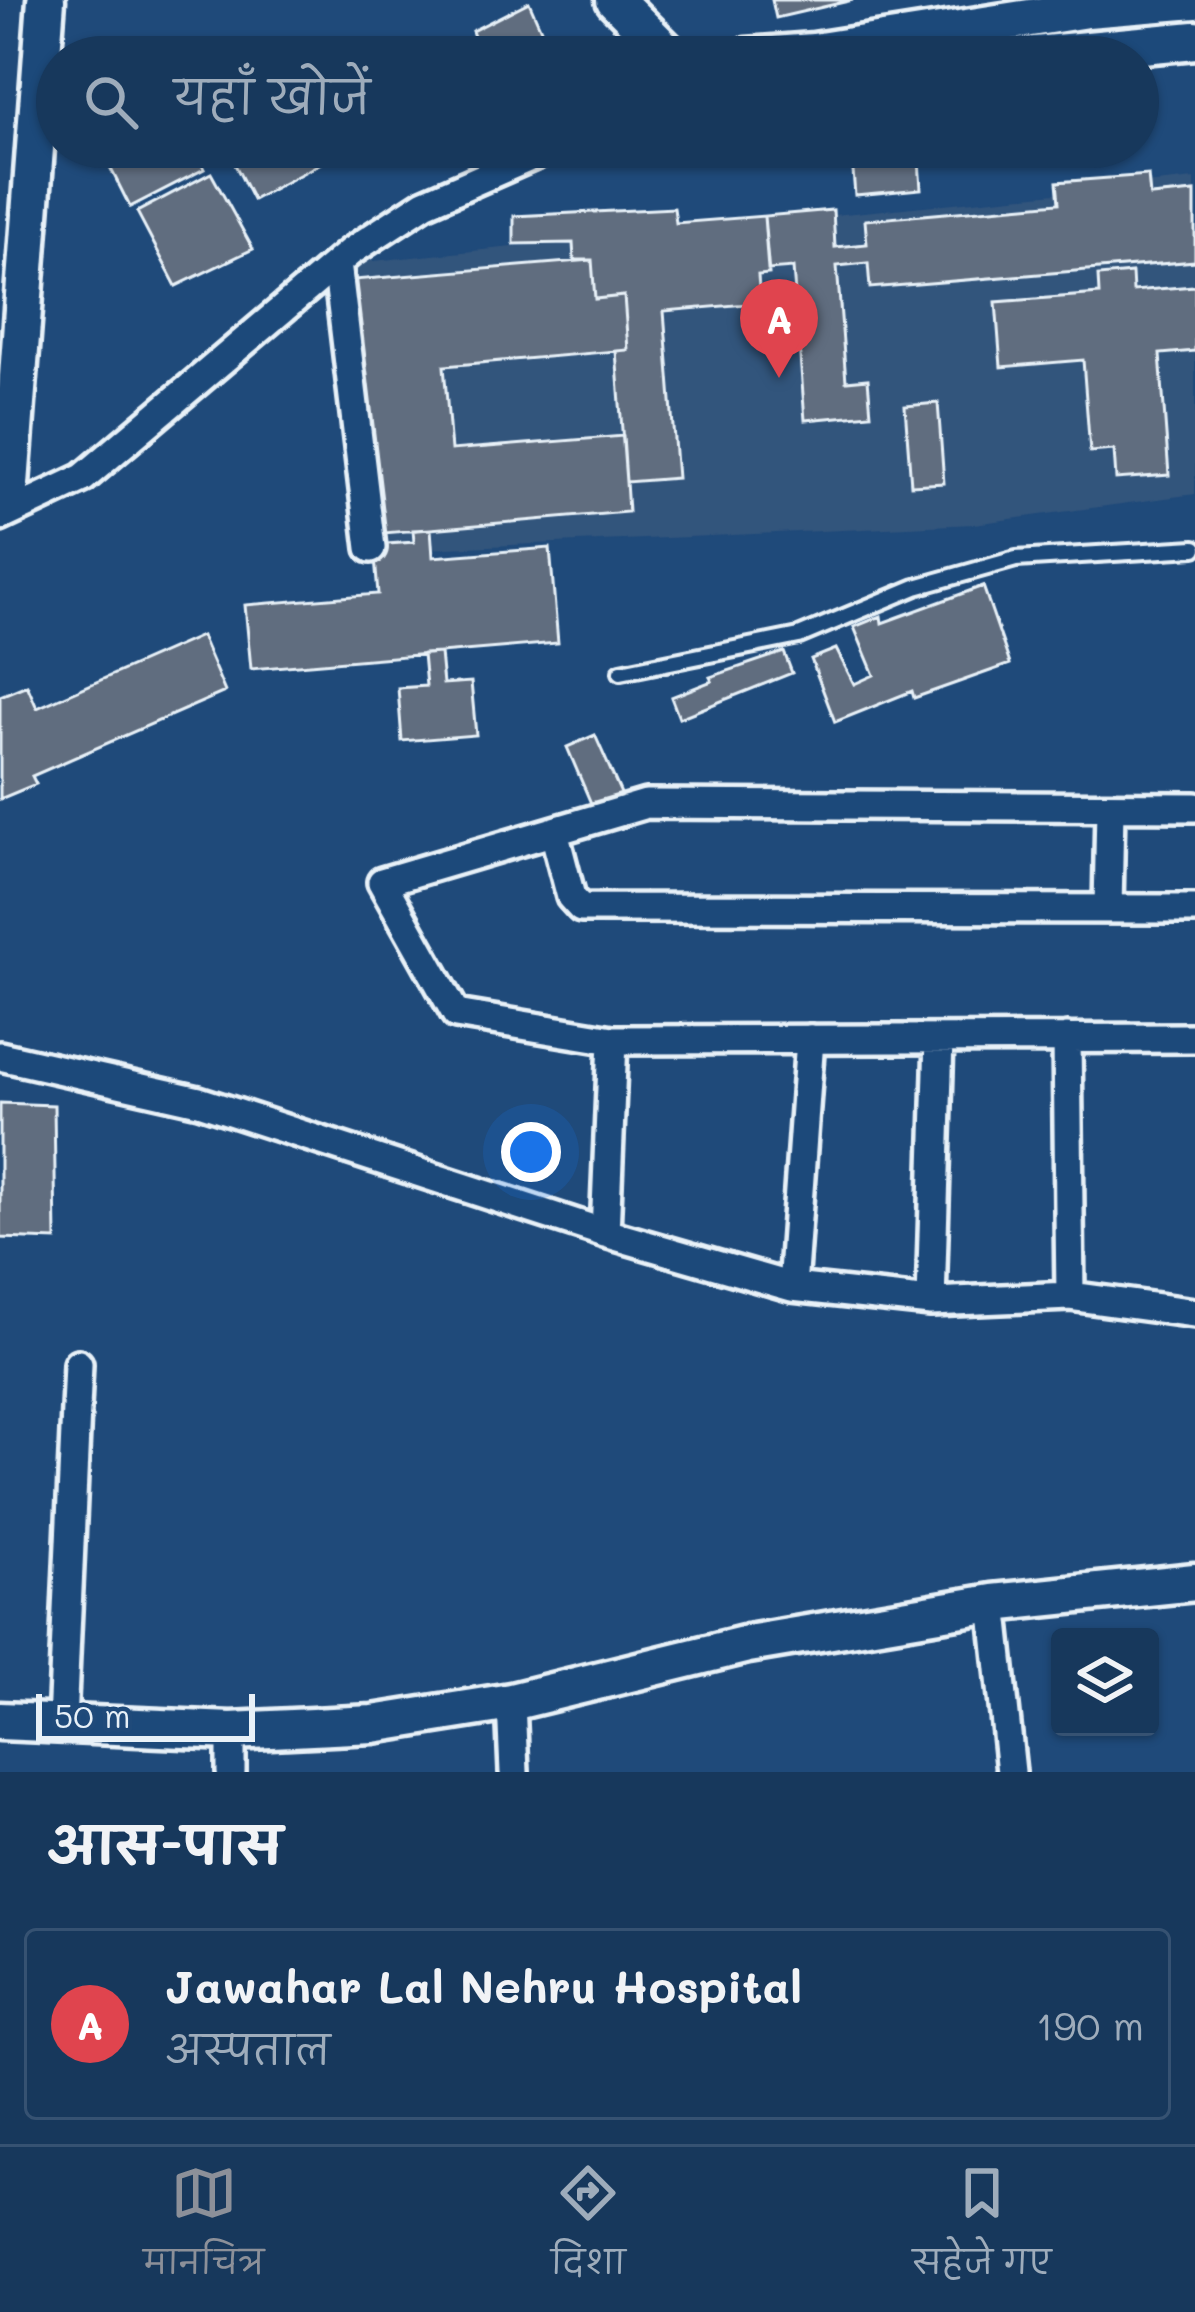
<!DOCTYPE html>
<html lang="hi">
<meta charset="utf-8">
<style>
body{margin:0;font-family:Mali,"Playpen Sans Deva",sans-serif;background:#244365;color:#f1f3f6}
.controls{position:absolute;right:36px;bottom:36px;display:grid;overflow:hidden;border-radius:12px;box-shadow:0 3px 9px #0004}
.controls button{width:108px;height:108px;display:grid;place-items:center;padding:0;border:0;border-bottom:3px solid #365272;background:#17385c;color:#f1f3f6;font:60px sans-serif}
.scale{position:absolute;left:36px;bottom:30px;width:219px;box-sizing:border-box;padding-left:12px;border:6px solid #e8f1f8;border-top:0;font-size:33px;line-height:42px;white-space:nowrap;color:#e8f1f8;-webkit-text-stroke:9px #1f4a7a;paint-order:stroke}
.you{position:absolute;left:531px;top:1152px;width:42px;height:42px;margin:-30px;border:9px solid #fff;border-radius:50%;background:#1a73e8;box-shadow:0 0 0 18px #1a73e833}
.badge{display:grid;place-items:center;width:78px;height:78px;border-radius:50%;background:#8c9099;color:#fff;font-size:39px;font-weight:700}
.pin{position:absolute;translate:-50% -99px;filter:drop-shadow(0 3px 6px #0008)}
.pin::after{content:'';position:absolute;top:63px;width:42px;height:36px;background:inherit;clip-path:polygon(0 0,100% 0,50% 100%)}
.list{margin:0;padding:0;list-style:none}
h2{display:flex;justify-content:space-between;align-items:center;height:156px;margin:0;padding:0 48px;font-size:51px}
h2 small{font-size:39px;font-weight:400;color:#9eacbb}
.list li{display:grid;grid-template-columns:78px 1fr auto;gap:36px;align-items:center;box-sizing:border-box;height:192px;margin:0 24px 24px;padding:0 24px;border:3px solid #365272;border-radius:12px}
.list b{display:block;font-size:45px;white-space:nowrap}
.list p{margin:0;font-size:39px;white-space:nowrap;color:#9eacbb}
.list em{font-size:39px;font-style:normal;color:#9eacbb}
.icon{flex:none;width:66px;height:66px;fill:none;stroke:currentColor;stroke-width:2;stroke-linecap:round;stroke-linejoin:round}
.map{position:relative;flex:none;width:1195px;height:1772px;overflow:hidden}
.search{position:absolute;background:#17385c;box-shadow:0 3px 9px #0004;left:36px;right:36px;top:36px;height:132px;display:flex;align-items:center;gap:30px;box-sizing:border-box;padding:0 42px;border-radius:66px;color:#9eacbb;font-size:45px}
.sheet{height:372px;background:#17385c}
nav{display:flex;justify-content:space-around;align-items:center;box-sizing:border-box;height:168px;border-top:3px solid #365272;background:#17385c;font-size:33px;color:#9eacbb}
nav a{display:grid;justify-items:center;gap:6px}
nav .on{color:#8c9099}
.map>svg:first-child{display:block}
.built{fill:#32547c}
.building{fill:#606d7f;stroke:#e8f1f8;stroke-width:3}
.lines{fill:none;stroke-linecap:round;stroke-linejoin:round}
.service-casing{stroke:#e8f1f8;stroke-width:22}
.minor-casing{stroke:#e8f1f8;stroke-width:36}
.tertiary-casing{stroke:#e8f1f8;stroke-width:45}
.service{stroke:#1f4a7a;stroke-width:14}
.minor{stroke:#1f4a7a;stroke-width:27}
.tertiary{stroke:#1f4a7a;stroke-width:36}
</style>
<div class="map">
<svg width="1195" height="1772" viewBox="0 0 1195 1772">
<rect width="100%" height="100%" fill="#1f4a7a"/>
<filter id="ink" filterUnits="userSpaceOnUse"><feTurbulence type="fractalNoise" baseFrequency=".00833" numOctaves="2"/><feDisplacementMap in="SourceGraphic" scale="24" xChannelSelector="R" yChannelSelector="G"/><feConvolveMatrix kernelMatrix="1 2 1 2 8 2 1 2 1" color-interpolation-filters="sRGB"/></filter>
<g filter="url(#ink)">
<path class="built" d="M1195,179V494L974,524L380,551L353,263Z"/>
<path class="building" d="M772,0H853L776,18Z
M529,2L553,57H481L472,31Z
M100,147H193L204,169L130,207Z
M226,147H343L345,150L253,200Z
M851,147H918L921,189L855,195Z
M211,173L253,249L176,286L137,212Z
M1148,175L1150,196L1195,192V261L870,288L868,263L837,266L846,381L868,379L871,414L805,420L793,268L768,270L764,216L833,210L835,247L867,244L865,220L1059,203L1057,182Z
M674,208L676,223L764,216L769,274L758,275L760,303L664,311L677,478L626,482L616,351L628,350L624,296L595,299L592,260H574L573,243L514,244V216Z
M592,260L595,299L624,296L628,350L444,366L451,450L623,436L628,512L373,534L353,280Z
M1132,273L1133,291L1195,286V351L1160,354L1169,475L1116,479L1114,450L1090,452L1083,360L1001,367L996,302L1099,294L1098,276Z
M938,403L944,483L911,485L905,406Z
M431,529L433,557L550,548L558,643L251,669L245,605L378,594L374,545L414,542L413,530Z
M983,586L1010,664L914,698L912,691L835,722L811,659L836,649L854,684L874,675L854,627L881,616L882,623Z
M201,636L225,692L32,776L36,784L0,799V696L27,685L37,708Z
M784,652L792,673L679,718L671,697L712,681L710,677Z
M440,653L443,684L471,682L476,735L402,741L398,688L426,686L423,654Z
M595,735L622,796L593,808L567,747Z
M0,1103L54,1105L56,1240L0,1238Z"/>
<g class="lines">
<g class="service-casing">
<path id="service" d="M621,672L799,636L916,587L1016,559L1195,548"/>
</g>
<g class="minor-casing">
<path id="minor" d="M337,263L371,548
M0,517L83,478L350,252L425,203L553,147
M1195,807L646,804L382,882L456,1014L613,1040L1195,1038
M554,832L571,897L581,908L1195,909
M1108,909L1110,807
M1067,1038L1070,1296
M0,1056L199,1101L605,1233L792,1287L931,1302L1070,1296L1195,1313
M605,1233L613,1040
M792,1287L810,1039
M931,1302L939,1039
M993,1603L1011,1772
M511,1702L514,1772
M62,1723L78,1364
M231,1772V1731"/>
</g>
<g class="tertiary-casing">
<path id="tertiary" d="M615,0L672,57
M746,57L814,52L1087,9L1195,0
M1014,57L1195,40
M0,498L10,484L46,0
M0,1721L231,1731L373,1724L511,1702L748,1644L993,1603L1195,1582"/>
</g>
<use href="#service" class="service"/>
<use href="#minor" class="minor"/>
<use href="#tertiary" class="tertiary"/>
</g>
</g>
</svg>
<div class="controls">
<button><svg class="icon" aria-label="layers" viewBox="0 0 24 24"><path d="M12 4l9 5-9 5-9-5zM3 14l9 5 9-5"/></svg></button>
</div>
<div class="scale">50 m</div>
<div class="you"></div>
<div class="pin badge" style="left:779px;top:378px;background:#e0444e">A</div>
<div class="search"><svg class="icon" aria-label="search" viewBox="0 0 24 24"><circle cx="10" cy="10" r="6"/><path d="M15 15l6 6"/></svg>यहाँ खोजें</div>
</div>
<section class="sheet">
<h2>आस-पास<small></small></h2>
<ul class="list">
<li><span class="badge" style="background:#e0444e">A</span><div><b>Jawahar Lal Nehru Hospital</b><p>अस्पताल</p></div><em>190 m</em></li>
</ul>
</section>
<nav>
<a class="on"><svg class="icon" aria-label="map" viewBox="0 0 24 24"><path d="M3 6l6-2 6 2 6-2v14l-6 2-6-2-6 2zM9 4v14M15 6v14"/></svg>मानचित्र</a>
<a><svg class="icon" aria-label="directions" viewBox="0 0 24 24"><path d="M12 3l9 9-9 9-9-9zM9 14v-3h6M13 9l2 2-2 2"/></svg>दिशा</a>
<a><svg class="icon" aria-label="saved" viewBox="0 0 24 24"><path d="M7 4h10v16l-5-4-5 4z"/></svg>सहेजे गए</a>
</nav>
